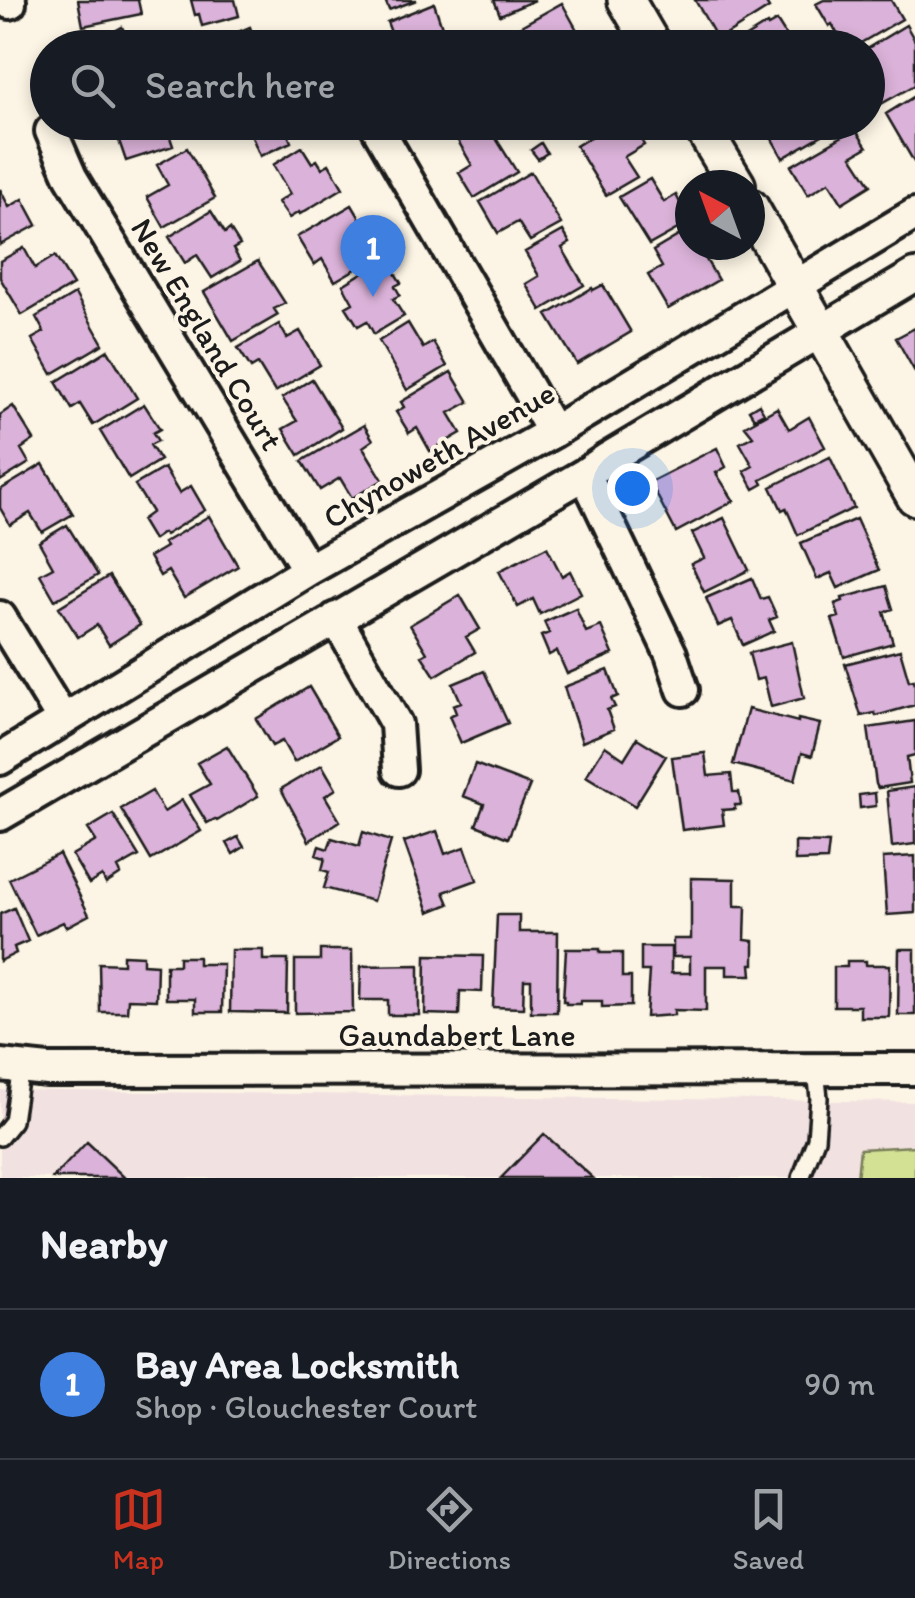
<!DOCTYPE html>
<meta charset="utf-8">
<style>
body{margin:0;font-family:Itim,sans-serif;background:#242831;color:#f1f3f6}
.compass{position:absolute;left:675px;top:170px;width:90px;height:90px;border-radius:50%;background:#171b24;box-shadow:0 5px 15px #0003;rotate:319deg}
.you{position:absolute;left:632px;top:488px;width:35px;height:35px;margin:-25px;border:8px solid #fff;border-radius:50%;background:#1a73e8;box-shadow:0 0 0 15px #1a73e833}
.badge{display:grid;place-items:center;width:65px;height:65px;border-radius:50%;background:#c8321e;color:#fff;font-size:32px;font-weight:700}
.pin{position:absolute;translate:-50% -82px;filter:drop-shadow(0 2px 5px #0008)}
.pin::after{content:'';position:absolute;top:52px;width:35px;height:30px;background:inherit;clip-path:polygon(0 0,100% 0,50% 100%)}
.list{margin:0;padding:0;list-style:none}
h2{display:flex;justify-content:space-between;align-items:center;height:130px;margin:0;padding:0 40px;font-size:42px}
h2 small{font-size:32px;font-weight:400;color:#9ea1a6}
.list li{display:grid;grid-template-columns:65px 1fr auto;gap:30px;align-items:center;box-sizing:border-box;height:150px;padding:0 40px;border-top:2px solid #363941}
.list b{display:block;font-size:38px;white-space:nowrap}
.list p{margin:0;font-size:32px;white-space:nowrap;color:#9ea1a6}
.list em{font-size:32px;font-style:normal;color:#9ea1a6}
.icon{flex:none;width:55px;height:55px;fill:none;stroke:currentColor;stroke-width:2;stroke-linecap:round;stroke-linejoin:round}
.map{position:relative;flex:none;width:915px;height:1178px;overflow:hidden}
.search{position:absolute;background:#171b24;box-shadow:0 5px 15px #0003;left:30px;right:30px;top:30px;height:110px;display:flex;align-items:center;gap:25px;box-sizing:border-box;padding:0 35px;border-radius:55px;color:#9ea1a6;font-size:38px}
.sheet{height:280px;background:#171b24}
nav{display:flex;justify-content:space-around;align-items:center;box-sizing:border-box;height:140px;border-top:2px solid #363941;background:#171b24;font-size:28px;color:#9ea1a6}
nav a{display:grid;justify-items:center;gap:5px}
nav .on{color:#c8321e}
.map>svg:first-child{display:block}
.built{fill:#f2e1e1}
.green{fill:#d3e194;stroke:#787e58;stroke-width:2.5}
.building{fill:#dbb2d9;stroke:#1c1c1c;stroke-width:2.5}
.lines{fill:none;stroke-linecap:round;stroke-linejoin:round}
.service-casing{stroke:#1c1c1c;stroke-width:22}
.minor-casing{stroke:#1c1c1c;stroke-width:38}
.tertiary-casing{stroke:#1c1c1c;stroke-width:42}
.service{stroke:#fcf5e5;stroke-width:15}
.minor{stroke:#fcf5e5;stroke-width:30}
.tertiary{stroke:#fcf5e5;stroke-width:35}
.labels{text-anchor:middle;stroke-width:8;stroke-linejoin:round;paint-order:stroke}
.street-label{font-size:32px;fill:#1c1c1c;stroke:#fcf5e5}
</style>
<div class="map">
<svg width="915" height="1178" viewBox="0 0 915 1178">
<rect width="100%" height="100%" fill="#fcf5e5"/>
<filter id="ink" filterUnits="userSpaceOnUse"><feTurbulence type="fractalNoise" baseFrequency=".01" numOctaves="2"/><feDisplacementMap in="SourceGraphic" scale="20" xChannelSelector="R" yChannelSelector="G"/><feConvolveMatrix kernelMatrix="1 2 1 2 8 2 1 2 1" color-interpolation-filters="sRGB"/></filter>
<g filter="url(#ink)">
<path class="built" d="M0,1090L915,1102V1178H0Z"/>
<path class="green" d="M915,1146V1178H857L860,1149Z"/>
<path class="building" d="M78,0H138L141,14L83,26Z
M191,0H235L239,16L202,26L199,14L195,15Z
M385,0H417L389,10Z
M494,0H535L500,15Z
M695,0H764L769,8L718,40Z
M824,0H891L902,19L852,48H845L832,24L829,26L816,4Z
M434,3L449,48H413L411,44L397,48L387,22Z
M562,3L587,48H512L505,35Z
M777,21L794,48H728L767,24L768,26Z
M906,25L915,41V85L881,104L868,82V48Z
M122,27L133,48H85Z
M250,27L258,48H220L217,41Z
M915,96V162H914L886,114Z
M129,122H165L173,146L126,161L116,132L131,127Z
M246,122H283L291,142L260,156Z
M434,122H473L444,139Z
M570,122H599L578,135Z
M615,122H631L644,145L624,157L637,177L606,195L576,146Z
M780,122H821L827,132L783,158L768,132Z
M487,124L517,172L474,198L459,173L472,165L458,141Z
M855,129L867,147L852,156L871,185L842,203L829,182L808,195L791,166Z
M541,143L547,153L538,159L531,150Z
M302,147L312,163L317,160L322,168L329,164L343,188L300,214L299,212L289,218L278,202L290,194L273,165Z
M187,148L215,198L164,227L147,197L168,185L157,165Z
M531,172L561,224L530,241L518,222L498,233L480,202Z
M650,179L664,202L676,195L690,222L649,245L619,197Z
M0,189L9,207L23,199L37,225L0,245Z
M352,205L381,254L335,281L322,259L314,265L297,237Z
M211,211L225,233L230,229L240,245L233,249L240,261L212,278L197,255L185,263L169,237Z
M690,229V245H703L705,248L701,251L718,280L668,309L648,275L662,267L653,251Z
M563,231L570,243L562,248L584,285L541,310L526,284L539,276L525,252Z
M24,248L35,268L55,256L73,285L22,315L0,278V261Z
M386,258L401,283L395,286L400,295L393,299L404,316L374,334L367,321L358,326L346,307L353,303L343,285Z
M258,261L285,303L274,309L278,315L233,341L204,292Z
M603,285L631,332L577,364L547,315L592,288L593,290Z
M75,294L103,344L52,374L32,339L44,332L36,317Z
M408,323L423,348L433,342L447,366L407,390L379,341Z
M279,324L287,338L300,331L320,365L275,392L258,364L251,368L238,348Z
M915,328V372L896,338Z
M108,350L137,398L93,425L80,404L72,409L56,382Z
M451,372L469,402L449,413L461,433L430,451L417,428L409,433L396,412L404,407L401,402Z
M312,379L342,428L299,455L283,429L297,421L282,398Z
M144,404L160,429L153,433L158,441L150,445L160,460L129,479L100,431Z
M759,404L764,413L754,418L749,410Z
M13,406L34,440L21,449L29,463L0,481V415Z
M777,408L789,429L809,417L825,447L761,480L763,484L754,489L744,471L753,466L740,443L753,436L745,426Z
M364,425L373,440L363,447L383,480L352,498L340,478L320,490L302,461Z
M717,448L726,467L716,473L734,501L676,532L650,482Z
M830,457L854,508L798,535L786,508L782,510L771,487Z
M43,464L73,514L42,532L30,513L10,525L0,508V490Z
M164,468L179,493L191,486L205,510L165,535L163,533L153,540L141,520L152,512L135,485Z
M209,516L238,566L184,598L168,571L160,576L149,557L166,547L163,543Z
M724,518L749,570L704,592L691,564L704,558L692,533Z
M856,519L879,570L838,588L831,573L817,579L801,543Z
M67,525L98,575L55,600L40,574L53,567L39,542Z
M547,547L562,576L570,571L581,593L540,614L533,599L518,607L499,571Z
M109,576L140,625L109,645L97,625L78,637L59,607Z
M752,578L761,599L768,597L777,617L769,620L774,631L743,645L732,620L718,626L706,598Z
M886,586L893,609L884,612L893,643L844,657L832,619L839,617L835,604L843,601L842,598Z
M460,595L480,629L466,637L475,652L435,676L422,656L427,653L410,625Z
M576,608L586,632L601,626L613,654L567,674L557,651L549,655L541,636L549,633L544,622Z
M792,642L804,698L771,707L764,678L756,680L749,653Z
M900,650L909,681L914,680L915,685V705L876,716L875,713L861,716L845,664Z
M608,670L618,696L611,699L615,707L607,710L614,729L582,742L564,687Z
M484,671L508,723L461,743L449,716L456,713L453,705L461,702L453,684Z
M309,687L338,736L294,762L282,741L272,746L256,719Z
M748,709L798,722V719L820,724L812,756L802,753L795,780L733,764Z
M915,721V755L907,757L910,783L878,788L876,784L868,728Z
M637,738L666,756L635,806L586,776L605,746L624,759Z
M227,746L258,796L217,821L215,819L207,823L190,795L210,784L197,763Z
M705,753L708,776L731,774L733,792H739L741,805H735V809L722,810L724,825L682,830L672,757Z
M475,764L530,785L508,838L476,825L484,804L463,796Z
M322,765L336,789L325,796L340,821L309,841L281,789Z
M915,787V844L892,847L887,791Z
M152,791L164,812L182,800L201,831L151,860L121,809Z
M875,793L876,806L860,808L859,795Z
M113,814L139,856L118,868L121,874L106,884L102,876L89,884L72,855L96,841L88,829Z
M437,831L445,854L465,847L477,880L444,892L449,904L429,912L404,842Z
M363,832L391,841L373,901L324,888L329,872L322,870L325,858L316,855L319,846L328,849L332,838L359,846Z
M238,837L244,847L233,854L227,843Z
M795,842L829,843L827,860L795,861Z
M59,854L89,915L66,927L63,922L36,935L9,879Z
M915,856V913L887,915L883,858Z
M691,878L735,879V906H746L745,940L754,941V964H751L752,975H727V966H706V1011L674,1010V1015L646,1017L649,971H641V947H671V973H690V957H673V939H691Z
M14,908L28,941L14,947L16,953L0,961V914Z
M497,915H519V932H558L557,1012H531V980H524L523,1008L493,1007Z
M566,949H600V953H622V977H631V1006L602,1007V1001H580V1004H566V1001H563Z
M899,949H915V1015H898Z
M231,950H263V960H288L287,1013L230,1012Z
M320,950H352L353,1012L295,1013V960H320Z
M123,955L143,956V964L157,965L156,1000L128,999L127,1012H100L99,963L123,964Z
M426,955L483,956L482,992L460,991L459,1015L425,1014Z
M179,957H198V964H223L222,1012H195V999H166V965H179Z
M847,961H866V965H890L889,1017H860V1006H834V967H847Z
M419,965V1015H388V1000H360L361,966Z
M544,1134L593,1178H501Z
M87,1142L125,1178H53Z"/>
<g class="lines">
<g class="service-casing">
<path id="service" d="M0,1137L13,1121L21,1067
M801,1178L816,1139L819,1098L816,1070"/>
</g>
<g class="minor-casing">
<path id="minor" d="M10,0V3
M374,122L553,432
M51,131L71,177L308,570
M585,474L671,654L683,690
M0,617L63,720
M336,618L396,724L399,770
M0,759L308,570L553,432L915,214
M0,815L585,474L607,459L915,275
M0,1065L48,1070L915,1069"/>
</g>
<g class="tertiary-casing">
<path id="tertiary" d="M626,0L654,48
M699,122L737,185
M750,207L915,497"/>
</g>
<use href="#service" class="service"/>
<use href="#minor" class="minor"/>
<use href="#tertiary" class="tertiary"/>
</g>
</g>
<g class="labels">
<g class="street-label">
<text transform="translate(207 334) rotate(59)" y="11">New England Court</text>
<text transform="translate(439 455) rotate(-30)" y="11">Chynoweth Avenue</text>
<text x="457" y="1046">Gaundabert Lane</text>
</g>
</g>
</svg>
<svg class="compass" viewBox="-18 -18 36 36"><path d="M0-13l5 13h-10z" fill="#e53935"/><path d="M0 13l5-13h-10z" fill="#9ea1a6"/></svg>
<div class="you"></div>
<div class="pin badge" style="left:373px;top:297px;background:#3f7fe0">1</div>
<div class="search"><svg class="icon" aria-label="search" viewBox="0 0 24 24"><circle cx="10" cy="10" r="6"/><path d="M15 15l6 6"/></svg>Search here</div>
</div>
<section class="sheet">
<h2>Nearby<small></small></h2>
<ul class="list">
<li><span class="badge" style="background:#3f7fe0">1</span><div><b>Bay Area Locksmith</b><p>Shop · Glouchester Court</p></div><em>90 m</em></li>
</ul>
</section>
<nav>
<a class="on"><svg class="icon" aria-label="map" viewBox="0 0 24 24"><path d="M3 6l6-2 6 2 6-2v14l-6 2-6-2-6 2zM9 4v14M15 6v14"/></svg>Map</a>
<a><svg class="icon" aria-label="directions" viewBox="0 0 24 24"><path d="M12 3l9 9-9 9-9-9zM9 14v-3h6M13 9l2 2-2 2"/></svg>Directions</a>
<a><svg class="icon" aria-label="saved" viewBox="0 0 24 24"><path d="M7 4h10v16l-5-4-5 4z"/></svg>Saved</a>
</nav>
